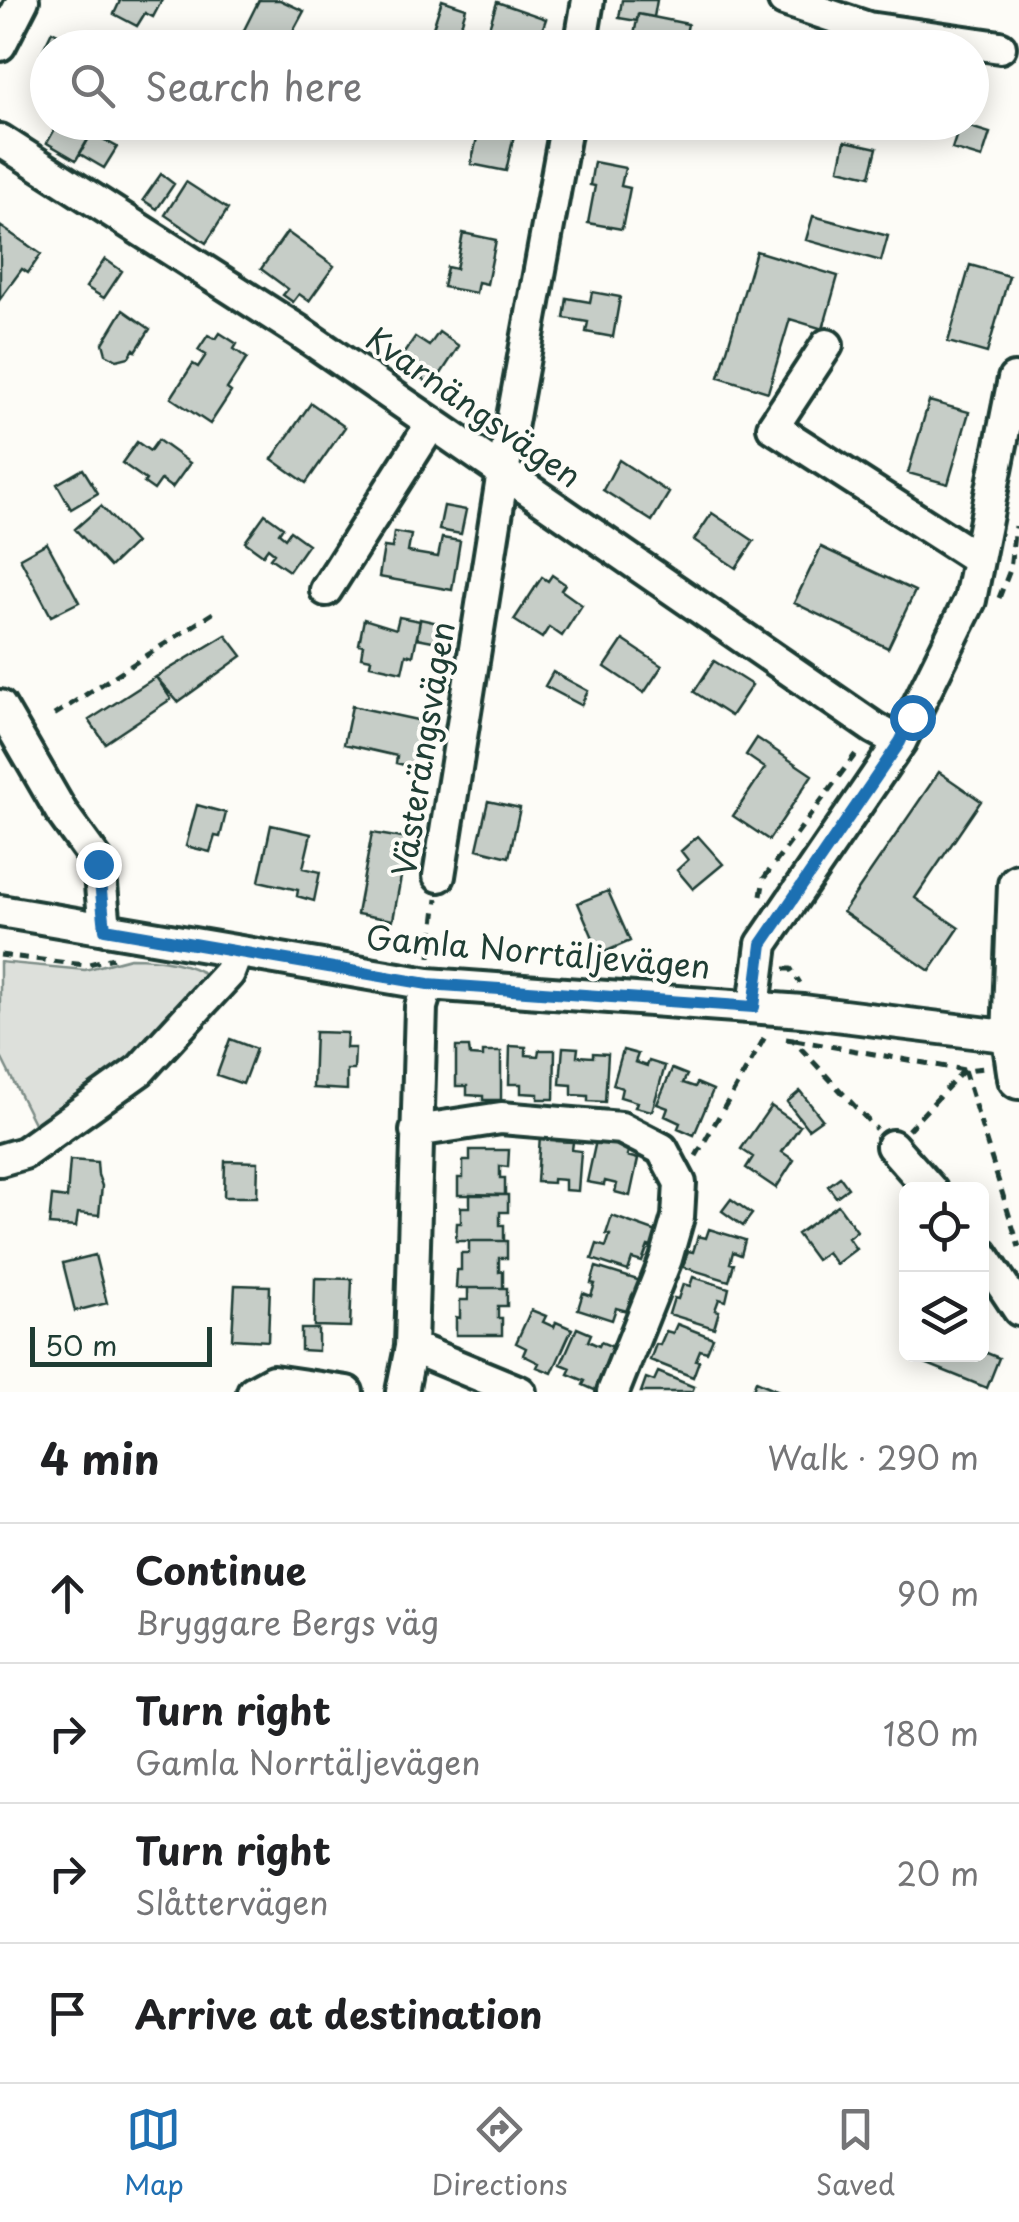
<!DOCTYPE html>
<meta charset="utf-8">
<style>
body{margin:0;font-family:"Playpen Sans",sans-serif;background:#f2f2f2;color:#202124}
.controls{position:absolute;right:30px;bottom:30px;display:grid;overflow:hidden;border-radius:15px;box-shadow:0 5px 25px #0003}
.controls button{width:90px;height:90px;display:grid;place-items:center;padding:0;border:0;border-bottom:2px solid #e0e0e0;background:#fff;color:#202124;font:50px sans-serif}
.scale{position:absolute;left:30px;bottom:25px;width:182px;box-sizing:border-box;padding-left:10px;border:5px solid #1f3d34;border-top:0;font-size:28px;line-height:35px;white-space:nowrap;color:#1f3d34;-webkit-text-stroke:8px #fdfcf7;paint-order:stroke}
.stop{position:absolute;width:30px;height:30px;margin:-22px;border:8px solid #1f6fb2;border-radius:50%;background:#fff}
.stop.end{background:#1f6fb2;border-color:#fff;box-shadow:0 2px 10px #0008}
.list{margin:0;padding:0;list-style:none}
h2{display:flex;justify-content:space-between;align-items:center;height:130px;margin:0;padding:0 40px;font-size:42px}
h2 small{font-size:32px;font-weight:400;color:#757577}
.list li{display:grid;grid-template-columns:65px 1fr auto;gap:30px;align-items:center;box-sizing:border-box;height:140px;padding:0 40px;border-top:2px solid #e0e0e0}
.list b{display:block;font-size:38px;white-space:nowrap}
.list p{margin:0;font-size:32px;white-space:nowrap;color:#757577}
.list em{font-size:32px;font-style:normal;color:#757577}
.icon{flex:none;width:55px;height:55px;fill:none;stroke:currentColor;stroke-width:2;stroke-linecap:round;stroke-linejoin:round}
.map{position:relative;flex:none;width:1019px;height:1392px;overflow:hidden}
.search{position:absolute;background:#fff;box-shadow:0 5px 25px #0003;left:30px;right:30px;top:30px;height:110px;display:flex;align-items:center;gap:25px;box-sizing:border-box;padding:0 35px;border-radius:55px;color:#757577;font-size:38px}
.sheet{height:690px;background:#fff}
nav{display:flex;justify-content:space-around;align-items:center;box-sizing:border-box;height:140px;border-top:2px solid #e0e0e0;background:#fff;font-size:28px;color:#757577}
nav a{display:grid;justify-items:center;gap:5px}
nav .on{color:#1f6fb2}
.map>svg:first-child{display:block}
.green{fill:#dde0db;stroke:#7e8e88;stroke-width:2.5}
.building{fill:#c6cdc7;stroke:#1f3d34;stroke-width:2.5}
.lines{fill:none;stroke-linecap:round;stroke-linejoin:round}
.minor-casing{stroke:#1f3d34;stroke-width:38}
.major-casing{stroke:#1f3d34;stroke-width:48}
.path{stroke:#1f3d34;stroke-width:5;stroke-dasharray:10 8;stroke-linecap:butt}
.minor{stroke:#fdfcf7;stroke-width:30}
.major{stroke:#fdfcf7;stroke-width:40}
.route{stroke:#1f6fb2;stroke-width:12}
.labels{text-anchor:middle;stroke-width:8;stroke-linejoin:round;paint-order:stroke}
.street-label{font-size:32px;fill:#1f3d34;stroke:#fdfcf7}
</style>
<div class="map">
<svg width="1019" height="1392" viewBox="0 0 1019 1392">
<rect width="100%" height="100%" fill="#fdfcf7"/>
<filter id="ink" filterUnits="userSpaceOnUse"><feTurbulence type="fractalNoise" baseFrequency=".01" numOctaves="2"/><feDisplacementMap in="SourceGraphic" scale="20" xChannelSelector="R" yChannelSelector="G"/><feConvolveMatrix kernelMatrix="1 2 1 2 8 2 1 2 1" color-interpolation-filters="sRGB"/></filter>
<g filter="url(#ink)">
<path class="green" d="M130,958C157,958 185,961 209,976L122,1072L39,1133L0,1055V962L85,970Z"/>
<path class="building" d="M118,0H162L153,17L145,13L137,26L114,14L120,1Z
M259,0H280L304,11L284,48L236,46Z
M442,0L466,8L456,42L431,34Z
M622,0H657L654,17L638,14L637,21L619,18Z
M497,2L546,19L536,48L521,42L518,48L503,42L505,37L488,31Z
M638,14L688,24L683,48L632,46Z
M52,31L72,41L69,48H48V58L41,54Z
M59,122H98L76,160L47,143Z
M491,122H517L506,171L471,164L480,125L490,127Z
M627,122H683L681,133Z
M627,122L637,125L636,131L598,123Z
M960,124L990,133L982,158L952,149Z
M92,133L117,147L104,168L80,154Z
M845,141L877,148L870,176L839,169Z
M594,162L625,168L621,186L630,188L622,229L588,223L595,186L590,185Z
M161,174L174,184L157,209L143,200Z
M186,182L228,209L206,243L165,215Z
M813,216L888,236L881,261L806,240Z
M0,226L41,254L28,273L22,269L0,299Z
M287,232L334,266L309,301L299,294L293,302L283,295L288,289L261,269Z
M463,233L496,240L487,284L478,282L476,293L443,287L447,267L456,269Z
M756,251L838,276L823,329L790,319L768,392L719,377Z
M105,259L122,271L104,298L86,287Z
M970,265L1009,276L987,353L948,342Z
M592,292L620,297L613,337L586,332L588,322L564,318L567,298L590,302Z
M123,310L150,329L136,351L134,349L129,357L117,360L106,354L103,343Z
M439,332L459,346L433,386L398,362L415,337L429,346Z
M220,333L237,344L234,349L247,358L227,389L231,392L210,424L171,398L193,364L198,367L206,355L198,350L208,335L216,339Z
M929,401L969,412L948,484L908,473Z
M311,403L345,427L306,483L272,459Z
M158,440L190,463L172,488L161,480L154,490L144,483L146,480L122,463L137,442L150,451Z
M619,460L669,493L652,521L603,490Z
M83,469L98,493L71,509L57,484Z
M101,506L135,543L110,567L75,529Z
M444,506L466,510L461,534L439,530Z
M712,513L754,541L736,568L694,540Z
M265,514L283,527L279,533L285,538L290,531L308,544L289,571L270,558L274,553L268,548L263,555L245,542Z
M394,532L411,535L408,552L438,557L442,538L460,541L452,590L379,577L384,547L392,548Z
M47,543L79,602L51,616L20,558Z
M821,547L915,591L888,648L794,603Z
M552,575L565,584L561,590L582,605L562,636L549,627L542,638L514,620L542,577L548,581Z
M399,617L420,621L413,656L406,654L402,672L370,665L371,659L361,657L363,645L359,644L364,619L396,629Z
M420,619L447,625L443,643L417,638Z
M226,635L242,656L178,702L156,677Z
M623,640L662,666L644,693L605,667Z
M714,661L752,685L731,716L694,692Z
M553,672L588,691L581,705L545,686Z
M156,677L171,699L105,743L89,720Z
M352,706L431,723L421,769L396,763L397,756L344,744Z
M757,738L812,775L769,840L733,816L765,768L746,755Z
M939,772L981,801L915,898L959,928L930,971L843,912Z
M488,801L520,808L509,857L477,849Z
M197,805L226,813L220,837L215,836L210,852L186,846Z
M271,825L311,834L303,868L320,872L314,901L297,896L298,890L259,881Z
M372,833L408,839L393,920L357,914Z
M698,836L723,864L693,889L677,870L688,860L681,851Z
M608,891L630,941L600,954L578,903Z
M315,1032L347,1033L346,1048H355L354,1070H347V1090L313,1088Z
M230,1039L256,1049L243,1084L217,1075Z
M510,1046L526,1047V1055L538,1056L539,1050H555L554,1099H538V1094L521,1093V1084H509Z
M456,1047H469L470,1056L483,1057V1052H501V1100H483V1096L467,1095V1086H456Z
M563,1047L578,1048L577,1056L593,1057V1053L608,1054L605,1102L588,1101V1096L572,1095V1085L560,1084Z
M623,1050L638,1054L635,1062L647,1066L649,1061L665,1066L652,1111L635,1107L637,1102L620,1097L622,1088L613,1085Z
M672,1069L687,1075L683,1083L695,1087L697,1083L713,1090L694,1135L678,1128L680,1123L665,1116L668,1108L657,1104Z
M800,1091L822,1119L808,1129L787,1102Z
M771,1106L800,1126L782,1152L794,1160L776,1188L746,1168L753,1157L741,1149Z
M540,1135L557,1136V1141L573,1142L572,1150L581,1151L578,1191L565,1190V1180L553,1179V1183L537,1182Z
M597,1136L612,1139V1142L629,1146L627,1156L638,1159L630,1196L615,1192L617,1184L605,1181L604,1185L587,1182Z
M470,1150H509L508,1167L500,1166V1178H505V1195H458V1178H463V1161H470Z
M70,1160L97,1162L98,1175L102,1186L99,1215L78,1213L76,1227L49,1225L52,1196L67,1198Z
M225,1161L258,1162L257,1197H224Z
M840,1177L848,1188L836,1197L828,1186Z
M470,1194L508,1195V1212H500V1225H504V1241H456L457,1223H461V1207H470Z
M731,1199L752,1214L743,1226L722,1211Z
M838,1205L857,1231L848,1238L856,1249L836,1264L827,1252L816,1260L797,1234Z
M612,1216L657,1232L652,1247L648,1246L642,1262L632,1259L628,1271L592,1259L597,1244L606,1247L610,1235L606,1234Z
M709,1229L745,1240L741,1255L733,1252L730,1263L734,1264L729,1281L683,1267L688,1251L693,1252L698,1236L706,1238Z
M469,1241H507V1258H499V1272L503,1271V1288H456L457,1270H461V1253H469Z
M95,1255L107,1303L75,1311L63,1263Z
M596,1267L641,1281L635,1296L632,1295L627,1311L616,1308L612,1320L578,1309L583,1293L591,1296L595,1284L591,1283Z
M693,1277L729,1288L726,1301L719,1299L715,1310L719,1311L714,1328L669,1314L674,1298L678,1299L683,1284L690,1286Z
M315,1278L352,1279L350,1327L314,1326Z
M235,1285L270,1286L268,1341L232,1339Z
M468,1288H507V1306H498V1318H502V1335H456V1317L460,1318V1300H468Z
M531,1310L546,1316L543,1322L554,1327L556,1322L572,1329L552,1373L537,1367L539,1363L523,1355L526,1348L516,1343Z
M677,1324L713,1338L707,1352L700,1350L696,1360L699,1361L693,1377L650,1360L656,1344L660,1345L666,1331L673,1333Z
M577,1328L591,1334L588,1341L599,1346L601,1342L618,1349L599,1392L583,1385L585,1381L568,1374L571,1368L561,1364Z
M301,1329H318V1351L301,1350Z
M982,1351L999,1358L987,1388L925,1363L928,1354H982Z
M658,1372L694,1387L692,1392H641L646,1378L654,1381Z
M756,1381L781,1392H752Z"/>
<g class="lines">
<g class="minor-casing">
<path id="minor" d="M784,0L868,28L1000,47
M0,45L23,0
M580,48L588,0
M0,140L300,332L874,728L900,742
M827,345L773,427L978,559
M326,590L432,423
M0,706L62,813L99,864L105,929
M439,876L503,472L567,122
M0,911L428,984L803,1011L1013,1037
M754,1007L762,944L900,742L970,600L1014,379
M416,1131L501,1118L621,1128L662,1149L680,1183L678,1217L666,1259L613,1392
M892,1146L931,1190
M0,1160L24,1153L140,1070L229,973L237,952
M982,1254L1019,1310
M411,1347L520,1392
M253,1392L273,1381L347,1392
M402,1392L411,1347L421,1007L428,984"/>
</g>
<g class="major-casing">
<path id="major" d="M1019,885L1013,1037L1019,1078"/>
</g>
<path class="path" d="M999,598L1010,570L1015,526
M54,715L213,613
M761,896L764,878L860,748
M0,955L85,965L113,958
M430,957L437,899
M784,969H791L800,983
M786,1039L793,1040L876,1129
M795,1040L964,1070L986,1068
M964,1070L1019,1247
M908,1130L964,1070
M696,1156L765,1037"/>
<use href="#minor" class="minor"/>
<use href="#major" class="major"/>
</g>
</g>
<g class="lines" filter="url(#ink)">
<path class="route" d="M98,864L105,929L428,984L754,1007L762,944L900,742L912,717"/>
</g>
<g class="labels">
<g class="street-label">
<text transform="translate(473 408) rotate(35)" y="11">Kvarnängsvägen</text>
<text transform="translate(424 749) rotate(-81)" y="11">Västerängsvägen</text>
<text transform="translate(538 953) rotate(5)" y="11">Gamla Norrtäljevägen</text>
</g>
</g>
</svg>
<div class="controls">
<button><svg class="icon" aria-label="locate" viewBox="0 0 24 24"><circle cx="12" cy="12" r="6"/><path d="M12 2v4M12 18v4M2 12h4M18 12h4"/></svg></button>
<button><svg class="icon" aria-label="layers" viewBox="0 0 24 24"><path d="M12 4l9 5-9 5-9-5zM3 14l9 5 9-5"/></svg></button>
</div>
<div class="scale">50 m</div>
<div class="stop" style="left:912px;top:717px"></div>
<div class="stop end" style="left:98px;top:864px"></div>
<div class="search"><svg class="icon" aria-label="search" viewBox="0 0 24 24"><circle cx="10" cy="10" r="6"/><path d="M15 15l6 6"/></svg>Search here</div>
</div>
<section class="sheet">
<h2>4 min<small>Walk · 290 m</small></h2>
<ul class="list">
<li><svg class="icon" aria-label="ahead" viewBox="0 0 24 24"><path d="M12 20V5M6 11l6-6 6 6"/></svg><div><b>Continue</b><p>Bryggare Bergs väg</p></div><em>90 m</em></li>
<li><svg class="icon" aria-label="right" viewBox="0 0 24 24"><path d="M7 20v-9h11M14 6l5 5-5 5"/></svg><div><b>Turn right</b><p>Gamla Norrtäljevägen</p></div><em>180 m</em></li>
<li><svg class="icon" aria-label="right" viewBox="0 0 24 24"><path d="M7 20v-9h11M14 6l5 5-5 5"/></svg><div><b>Turn right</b><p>Slåttervägen</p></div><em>20 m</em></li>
<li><svg class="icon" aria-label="arrive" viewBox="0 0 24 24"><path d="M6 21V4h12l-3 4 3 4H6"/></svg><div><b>Arrive at destination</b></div></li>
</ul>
</section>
<nav>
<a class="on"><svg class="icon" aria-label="map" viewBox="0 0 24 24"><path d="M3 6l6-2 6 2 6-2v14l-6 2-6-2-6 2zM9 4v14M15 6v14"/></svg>Map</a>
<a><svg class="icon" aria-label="directions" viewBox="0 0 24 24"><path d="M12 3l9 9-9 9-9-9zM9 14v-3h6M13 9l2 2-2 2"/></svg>Directions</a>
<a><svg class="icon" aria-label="saved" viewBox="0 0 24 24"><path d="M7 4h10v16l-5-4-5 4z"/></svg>Saved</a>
</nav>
